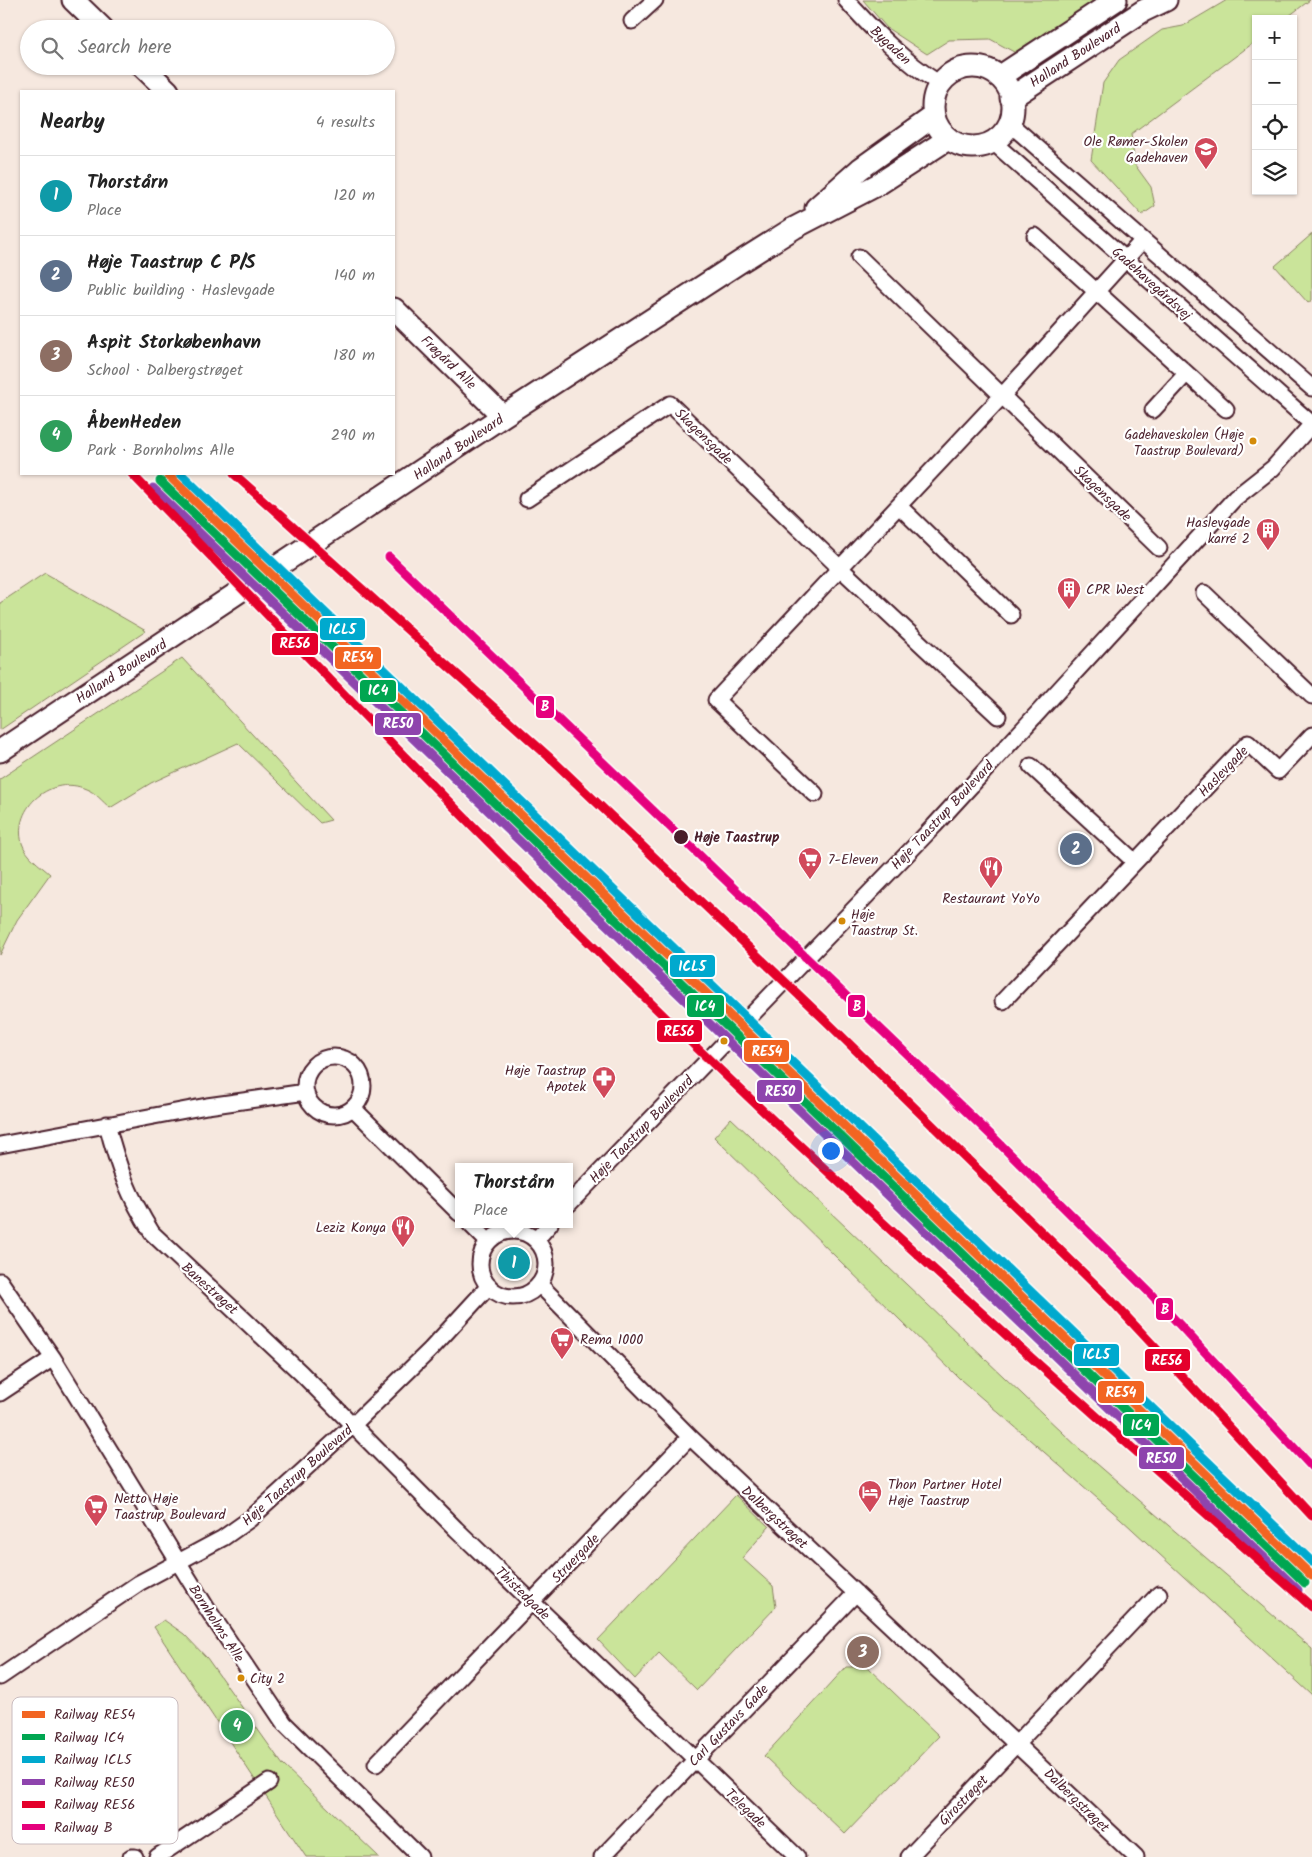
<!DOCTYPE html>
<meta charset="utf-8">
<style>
body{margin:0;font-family:Kalam,sans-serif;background:#f2f2f2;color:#222}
.controls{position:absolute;right:15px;top:15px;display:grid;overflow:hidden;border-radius:0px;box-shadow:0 1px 4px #0004}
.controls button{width:45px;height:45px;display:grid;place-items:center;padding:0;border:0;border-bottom:1px solid #e0e0e0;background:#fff;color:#222;font:25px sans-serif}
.you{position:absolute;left:830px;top:1150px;width:18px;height:18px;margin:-12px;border:4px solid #fff;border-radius:50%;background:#1a73e8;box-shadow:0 0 0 8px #1a73e833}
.badge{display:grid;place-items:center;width:32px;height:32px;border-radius:50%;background:#b45309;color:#fff;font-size:16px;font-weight:700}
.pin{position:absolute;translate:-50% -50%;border:2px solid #fff;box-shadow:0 1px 5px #0006}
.popup{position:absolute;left:455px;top:1163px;width:118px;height:65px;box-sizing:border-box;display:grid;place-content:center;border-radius:0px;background:#fff;filter:drop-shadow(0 1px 4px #0005);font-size:16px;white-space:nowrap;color:#767676}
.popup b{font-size:19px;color:#222}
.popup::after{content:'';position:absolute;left:50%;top:100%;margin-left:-10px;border:10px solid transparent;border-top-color:#fff}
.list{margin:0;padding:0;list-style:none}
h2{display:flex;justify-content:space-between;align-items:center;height:65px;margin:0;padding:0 20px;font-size:21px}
h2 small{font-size:16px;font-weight:400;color:#767676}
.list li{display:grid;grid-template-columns:32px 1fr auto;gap:15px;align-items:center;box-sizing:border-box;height:80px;padding:0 20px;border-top:1px solid #e0e0e0}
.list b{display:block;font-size:19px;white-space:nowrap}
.list p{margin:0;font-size:16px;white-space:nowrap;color:#767676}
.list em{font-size:16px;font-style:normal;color:#767676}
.icon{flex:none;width:28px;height:28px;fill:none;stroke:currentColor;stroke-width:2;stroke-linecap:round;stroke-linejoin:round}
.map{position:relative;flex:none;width:1312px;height:1857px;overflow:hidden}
.search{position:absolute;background:#fff;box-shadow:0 1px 4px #0004;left:20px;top:20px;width:375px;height:55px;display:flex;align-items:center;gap:12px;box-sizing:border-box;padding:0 18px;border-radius:28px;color:#767676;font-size:19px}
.panel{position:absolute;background:#fff;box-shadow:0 1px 4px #0004;left:20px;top:90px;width:375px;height:385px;border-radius:0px}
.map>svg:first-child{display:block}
.green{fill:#cae49a;stroke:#8a8262}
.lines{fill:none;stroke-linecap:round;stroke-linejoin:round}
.street-casing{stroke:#4a1f2b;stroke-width:19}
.secondary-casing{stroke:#4a1f2b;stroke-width:25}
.street{stroke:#fff;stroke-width:15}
.secondary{stroke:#fff;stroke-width:21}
.rail-1-casing{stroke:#fff;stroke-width:12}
.rail-2-casing{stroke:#fff;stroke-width:12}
.rail-3-casing{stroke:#fff;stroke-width:12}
.rail-4-casing{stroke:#fff;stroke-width:12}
.rail-5-casing{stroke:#fff;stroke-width:12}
.rail-6-casing{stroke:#fff;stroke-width:12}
.rail-1{stroke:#f26522;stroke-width:9}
.rail-2{stroke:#00a651;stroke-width:9}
.rail-3{stroke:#00a9ce;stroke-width:9}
.rail-4{stroke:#8e44ad;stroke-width:9}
.rail-5{stroke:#e4002b;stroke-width:9}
.rail-6{stroke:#e5007d;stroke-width:9}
.bus-dot{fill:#d48b09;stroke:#fff;stroke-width:2}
.stop-dot{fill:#4a1f2b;stroke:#fff;stroke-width:2}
.labels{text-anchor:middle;stroke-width:4.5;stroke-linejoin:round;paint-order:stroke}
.bus-label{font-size:13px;fill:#4a1f2b;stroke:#fff;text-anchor:start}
.street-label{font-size:14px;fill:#4a1f2b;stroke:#fff}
.poi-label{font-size:14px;fill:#4a1f2b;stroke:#fff;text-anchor:start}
.stop-label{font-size:14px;font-weight:bold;fill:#4a1f2b;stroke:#fff;text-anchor:start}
.key{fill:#fff;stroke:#c9bcbf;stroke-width:1}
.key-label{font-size:14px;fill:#4a1f2b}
.line-badge{stroke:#fff;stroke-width:2}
.badge-label{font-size:14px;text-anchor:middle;font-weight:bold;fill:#fff}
</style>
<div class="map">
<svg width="1312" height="1857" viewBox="0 0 1312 1857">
<rect width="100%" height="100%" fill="#f6e8df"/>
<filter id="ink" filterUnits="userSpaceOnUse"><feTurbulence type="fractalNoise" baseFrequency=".02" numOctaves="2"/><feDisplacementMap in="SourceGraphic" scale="10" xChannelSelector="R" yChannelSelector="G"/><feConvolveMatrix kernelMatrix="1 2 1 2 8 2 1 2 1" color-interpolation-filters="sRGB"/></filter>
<g filter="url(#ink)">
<path class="green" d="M863,0H1111L1025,58L990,39L949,40L927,54L887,28Z
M1227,0H1310L1285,19H1256V41L1131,134L1135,165L1151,187L1155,206L1142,215L1091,160L1103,83L1119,60L1162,30L1183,26Z
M1312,234V300L1308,303L1275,266Z
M45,573L146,631L0,730V603Z
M182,658L331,820L320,823L238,743L151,783L110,808C103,802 95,792 86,789C52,774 12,807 22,843C26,856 40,865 50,874L17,920L0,955V779Z
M731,1118L1082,1451L1312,1649V1695L1120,1518L961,1380L714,1137Z
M736,1495L769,1527L742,1558L773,1586L776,1607L697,1690L659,1653L635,1679L598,1640Z
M164,1620L184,1634L207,1658L283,1765L379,1857H306L154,1627Z
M846,1667H867L939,1736L845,1834L764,1756Z"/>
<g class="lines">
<g class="street-casing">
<path id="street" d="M846,0C875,32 903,61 940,84
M632,21L655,0
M1009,123L1312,388
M993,142L1312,424
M1035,236L1226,409
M859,257L1159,548
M1153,410L1186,374
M527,499L670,404L840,568L716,700L815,794
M899,506L1011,615
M1204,593L1312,696
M998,716L840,568L1002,396L1143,240
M1031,766L1135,862
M1003,1001L1248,743L1278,771L1312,735
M305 1086a29 29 0 1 1 58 0a29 29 0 1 1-58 0Z
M353,1108L459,1213
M107,1124C118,1168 129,1196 152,1233L301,1373L456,1529L797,1857
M0,1145L207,1106L306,1092
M569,1204L934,826L1235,498L1273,468L1312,424
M470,1224L488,1242
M480 1264a33 33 0 1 1 66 0a33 33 0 1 1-66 0Z
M536,1240L550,1224
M0,1281L53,1358L206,1607L284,1723L420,1857
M539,1284L690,1437L1136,1857
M0,1393L53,1358
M0,1677L139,1583L223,1538L250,1519L353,1425L431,1349L489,1286
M376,1764L690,1437
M131,1857H135
M157,1857L269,1782
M602,1857L856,1593
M909,1857L1159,1594"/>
</g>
<g class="secondary-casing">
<path id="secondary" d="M73,0L103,29
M142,66L168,91
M933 107a40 40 0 1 1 80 0a40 40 0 1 1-80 0Z
M999,77L1116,0
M1011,98L1143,11L1166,0
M816,208L860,169L934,116
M394,309L503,416
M0,751L503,416L740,262L794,228L877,185L948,139"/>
</g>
<use href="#street" class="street"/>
<use href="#secondary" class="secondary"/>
<g class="rail-1-casing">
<path id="rail-1" d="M167,474L1312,1576"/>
</g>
<g class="rail-2-casing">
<path id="rail-2" d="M160,481L1305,1583"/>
</g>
<g class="rail-3-casing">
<path id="rail-3" d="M181,474L1312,1562"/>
</g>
<g class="rail-4-casing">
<path id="rail-4" d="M153,488L1298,1590"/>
</g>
<g class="rail-5-casing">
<path id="rail-5" d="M132,474C318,668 504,862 697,1048C897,1240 1104,1424 1312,1607
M234,474L548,756L826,1021L1112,1301L1312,1516"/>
</g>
<g class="rail-6-casing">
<path id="rail-6" d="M389,557L994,1138L1150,1293L1312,1467"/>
</g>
<use href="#rail-1" class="rail-1"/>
<use href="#rail-2" class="rail-2"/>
<use href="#rail-3" class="rail-3"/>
<use href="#rail-4" class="rail-4"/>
<use href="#rail-5" class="rail-5"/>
<use href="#rail-6" class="rail-6"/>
</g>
</g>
<defs>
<g id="school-pin" transform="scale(1.25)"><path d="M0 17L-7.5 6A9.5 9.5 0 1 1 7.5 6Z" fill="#d1495b" stroke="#fff"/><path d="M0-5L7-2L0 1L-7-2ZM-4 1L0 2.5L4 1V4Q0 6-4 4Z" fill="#fff"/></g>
<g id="building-pin" transform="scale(1.25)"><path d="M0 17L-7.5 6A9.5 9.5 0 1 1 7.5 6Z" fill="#d1495b" stroke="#fff"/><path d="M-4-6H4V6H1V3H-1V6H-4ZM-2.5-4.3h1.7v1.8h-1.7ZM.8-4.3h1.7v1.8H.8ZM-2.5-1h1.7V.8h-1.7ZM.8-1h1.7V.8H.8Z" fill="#fff"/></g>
<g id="supermarket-pin" transform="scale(1.25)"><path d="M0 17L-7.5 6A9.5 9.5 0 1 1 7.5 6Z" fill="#d1495b" stroke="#fff"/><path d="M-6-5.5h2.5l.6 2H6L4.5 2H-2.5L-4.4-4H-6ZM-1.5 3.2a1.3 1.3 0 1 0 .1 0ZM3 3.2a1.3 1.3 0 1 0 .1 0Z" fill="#fff"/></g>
<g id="restaurant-pin" transform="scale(1.25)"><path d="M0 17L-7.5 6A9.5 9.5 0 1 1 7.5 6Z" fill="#d1495b" stroke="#fff"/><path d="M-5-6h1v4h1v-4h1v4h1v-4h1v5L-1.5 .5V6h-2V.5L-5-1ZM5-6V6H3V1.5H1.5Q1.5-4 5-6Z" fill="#fff"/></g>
<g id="pharmacy-pin" transform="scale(1.25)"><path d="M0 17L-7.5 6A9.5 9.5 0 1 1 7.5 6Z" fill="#d1495b" stroke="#fff"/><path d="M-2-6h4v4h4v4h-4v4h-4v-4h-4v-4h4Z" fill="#fff"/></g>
<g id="hotel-pin" transform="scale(1.25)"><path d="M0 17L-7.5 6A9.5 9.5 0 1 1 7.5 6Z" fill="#d1495b" stroke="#fff"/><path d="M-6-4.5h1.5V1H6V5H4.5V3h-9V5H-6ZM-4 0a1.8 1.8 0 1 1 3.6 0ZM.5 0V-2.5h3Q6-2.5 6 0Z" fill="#fff"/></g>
</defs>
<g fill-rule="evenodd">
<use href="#school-pin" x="1206" y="149"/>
<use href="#building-pin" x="1268" y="530"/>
<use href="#building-pin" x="1069" y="589"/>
<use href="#supermarket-pin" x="810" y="859"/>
<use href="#restaurant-pin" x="991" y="868"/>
<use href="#pharmacy-pin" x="604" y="1078"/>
<use href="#restaurant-pin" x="403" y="1227"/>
<use href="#supermarket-pin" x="562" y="1339"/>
<use href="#hotel-pin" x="870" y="1492"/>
<use href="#supermarket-pin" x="96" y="1506"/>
</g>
<g class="bus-dot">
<circle cx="1253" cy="441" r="4.5"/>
<circle cx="842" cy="921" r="4.5"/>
<circle cx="724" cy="1041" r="4.5"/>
<circle cx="241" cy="1678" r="4.5"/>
</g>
<circle class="stop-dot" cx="681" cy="837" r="8"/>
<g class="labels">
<g class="bus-label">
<text x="1244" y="439" text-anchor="end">Gadehaveskolen (Høje<tspan x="1244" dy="16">Taastrup Boulevard)</tspan></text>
<text x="851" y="919">Høje<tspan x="851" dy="16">Taastrup St.</tspan></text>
<text x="250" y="1683">City 2</text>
</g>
<g class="street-label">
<text transform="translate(891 45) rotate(43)" y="5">Bygaden</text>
<text transform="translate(1075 55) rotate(-33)" y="5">Halland Boulevard</text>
<text transform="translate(1152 283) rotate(42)" y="5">Gadehavegårdsvej</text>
<text transform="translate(449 362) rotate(44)" y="5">Frøgård Alle</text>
<text transform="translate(704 436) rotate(44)" y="5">Skagensgade</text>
<text transform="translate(458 447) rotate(-34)" y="5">Halland Boulevard</text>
<text transform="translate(1103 493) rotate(44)" y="5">Skagensgade</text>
<text transform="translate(121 671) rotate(-33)" y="5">Halland Boulevard</text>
<text transform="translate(1223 771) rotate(-46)" y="5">Haslevgade</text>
<text transform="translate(942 815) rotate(-47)" y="5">Høje Taastrup Boulevard</text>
<text transform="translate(641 1129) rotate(-46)" y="5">Høje Taastrup Boulevard</text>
<text transform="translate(210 1288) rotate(42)" y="5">Banestrøget</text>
<text transform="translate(297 1475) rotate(-42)" y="5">Høje Taastrup Boulevard</text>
<text transform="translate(775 1517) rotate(43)" y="5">Dalbergstrøget</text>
<text transform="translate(575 1558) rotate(-46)" y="5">Struergade</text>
<text transform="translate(523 1593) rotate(44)" y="5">Thistedgade</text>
<text transform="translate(217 1623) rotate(57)" y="5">Bornholms Alle</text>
<text transform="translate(728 1725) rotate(-46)" y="5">Carl Gustavs Gade</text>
<text transform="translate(963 1800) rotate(-46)" y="5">Girostrøget</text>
<text transform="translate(1077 1800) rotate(44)" y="5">Dalbergstrøget</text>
<text transform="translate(746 1808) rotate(44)" y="5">Telegade</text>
</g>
<g class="poi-label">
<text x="1188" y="146" text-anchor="end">Ole Rømer-Skolen<tspan x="1188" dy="16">Gadehaven</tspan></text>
<text x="1250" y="527" text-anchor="end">Haslevgade<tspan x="1250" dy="16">karré 2</tspan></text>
<text x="1086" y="594">CPR West</text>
<text x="828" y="864">7-Eleven</text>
<text x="991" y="903" text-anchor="middle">Restaurant YoYo</text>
<text x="586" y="1075" text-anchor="end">Høje Taastrup<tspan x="586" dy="16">Apotek</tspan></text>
<text x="386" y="1232" text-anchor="end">Leziz Konya</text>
<text x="580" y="1344">Rema 1000</text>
<text x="888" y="1489">Thon Partner Hotel<tspan x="888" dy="16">Høje Taastrup</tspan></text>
<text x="114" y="1503">Netto Høje<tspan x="114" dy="16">Taastrup Boulevard</tspan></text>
</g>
<g class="stop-label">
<text x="694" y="842">Høje Taastrup</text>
</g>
</g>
<rect x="12" y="1697" width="166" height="147" rx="8" class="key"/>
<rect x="22" y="1711" width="23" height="7" fill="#f26522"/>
<rect x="22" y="1734" width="23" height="6" fill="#00a651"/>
<rect x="22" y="1756" width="23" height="7" fill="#00a9ce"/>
<rect x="22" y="1779" width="23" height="6" fill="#8e44ad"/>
<rect x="22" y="1801" width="23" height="7" fill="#e4002b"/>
<rect x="22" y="1824" width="23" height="6" fill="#e5007d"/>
<g class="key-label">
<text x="54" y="1719">Railway RE54</text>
<text x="54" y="1742">Railway IC4</text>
<text x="54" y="1764">Railway ICL5</text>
<text x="54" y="1787">Railway RE50</text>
<text x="54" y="1809">Railway RE56</text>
<text x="54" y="1832">Railway B</text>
</g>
<g class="line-badge">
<rect x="319" y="617" width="47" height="24" rx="5" fill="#00a9ce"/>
<rect x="271" y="632" width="48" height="24" rx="5" fill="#e4002b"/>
<rect x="334" y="646" width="48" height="24" rx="5" fill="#f26522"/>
<rect x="359" y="679" width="38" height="24" rx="5" fill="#00a651"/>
<rect x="535" y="695" width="20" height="24" rx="5" fill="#e5007d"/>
<rect x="374" y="712" width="48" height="24" rx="5" fill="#8e44ad"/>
<rect x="669" y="954" width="47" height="24" rx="5" fill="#00a9ce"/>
<rect x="686" y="994" width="39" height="24" rx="5" fill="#00a651"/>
<rect x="847" y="994" width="19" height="24" rx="5" fill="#e5007d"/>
<rect x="656" y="1019" width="47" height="24" rx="5" fill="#e4002b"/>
<rect x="743" y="1039" width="47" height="24" rx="5" fill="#f26522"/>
<rect x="756" y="1079" width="47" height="24" rx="5" fill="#8e44ad"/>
<rect x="1155" y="1297" width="19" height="24" rx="5" fill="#e5007d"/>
<rect x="1073" y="1343" width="47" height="24" rx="5" fill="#00a9ce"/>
<rect x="1144" y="1348" width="47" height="24" rx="5" fill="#e4002b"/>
<rect x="1097" y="1380" width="48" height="24" rx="5" fill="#f26522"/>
<rect x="1122" y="1413" width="38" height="24" rx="5" fill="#00a651"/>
<rect x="1138" y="1446" width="47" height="24" rx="5" fill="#8e44ad"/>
</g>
<g class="badge-label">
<text x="342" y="634">ICL5</text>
<text x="295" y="648">RE56</text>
<text x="358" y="662">RE54</text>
<text x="378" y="695">IC4</text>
<text x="545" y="711">B</text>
<text x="398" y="728">RE50</text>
<text x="692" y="971">ICL5</text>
<text x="705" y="1011">IC4</text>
<text x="857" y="1011">B</text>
<text x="679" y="1036">RE56</text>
<text x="767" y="1056">RE54</text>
<text x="780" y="1096">RE50</text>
<text x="1165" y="1314">B</text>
<text x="1096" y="1359">ICL5</text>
<text x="1167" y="1365">RE56</text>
<text x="1121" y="1397">RE54</text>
<text x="1141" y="1430">IC4</text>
<text x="1161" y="1463">RE50</text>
</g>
</svg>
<div class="controls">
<button>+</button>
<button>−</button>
<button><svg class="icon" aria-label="locate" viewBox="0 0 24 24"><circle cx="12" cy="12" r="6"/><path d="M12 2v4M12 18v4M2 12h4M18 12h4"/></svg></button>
<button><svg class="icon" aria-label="layers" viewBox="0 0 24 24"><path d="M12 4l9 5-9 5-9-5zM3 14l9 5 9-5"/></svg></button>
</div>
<div class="you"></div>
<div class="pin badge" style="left:514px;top:1263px;background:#0f9aa8">1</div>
<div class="popup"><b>Thorstårn</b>Place</div>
<div class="pin badge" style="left:1076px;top:849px;background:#5c6f8a">2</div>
<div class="pin badge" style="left:863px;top:1652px;background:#8d6e63">3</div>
<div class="pin badge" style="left:237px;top:1726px;background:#2e9e5b">4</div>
<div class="search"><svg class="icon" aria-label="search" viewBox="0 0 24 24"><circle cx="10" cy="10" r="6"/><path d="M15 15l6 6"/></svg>Search here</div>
<section class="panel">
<h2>Nearby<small>4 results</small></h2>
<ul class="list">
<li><span class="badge" style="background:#0f9aa8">1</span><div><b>Thorstårn</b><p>Place</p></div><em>120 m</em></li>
<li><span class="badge" style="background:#5c6f8a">2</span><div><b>Høje Taastrup C P/S</b><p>Public building · Haslevgade</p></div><em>140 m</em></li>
<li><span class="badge" style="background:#8d6e63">3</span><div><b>Aspit Storkøbenhavn</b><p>School · Dalbergstrøget</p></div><em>180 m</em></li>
<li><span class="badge" style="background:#2e9e5b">4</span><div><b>ÅbenHeden</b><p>Park · Bornholms Alle</p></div><em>290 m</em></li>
</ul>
</section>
</div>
